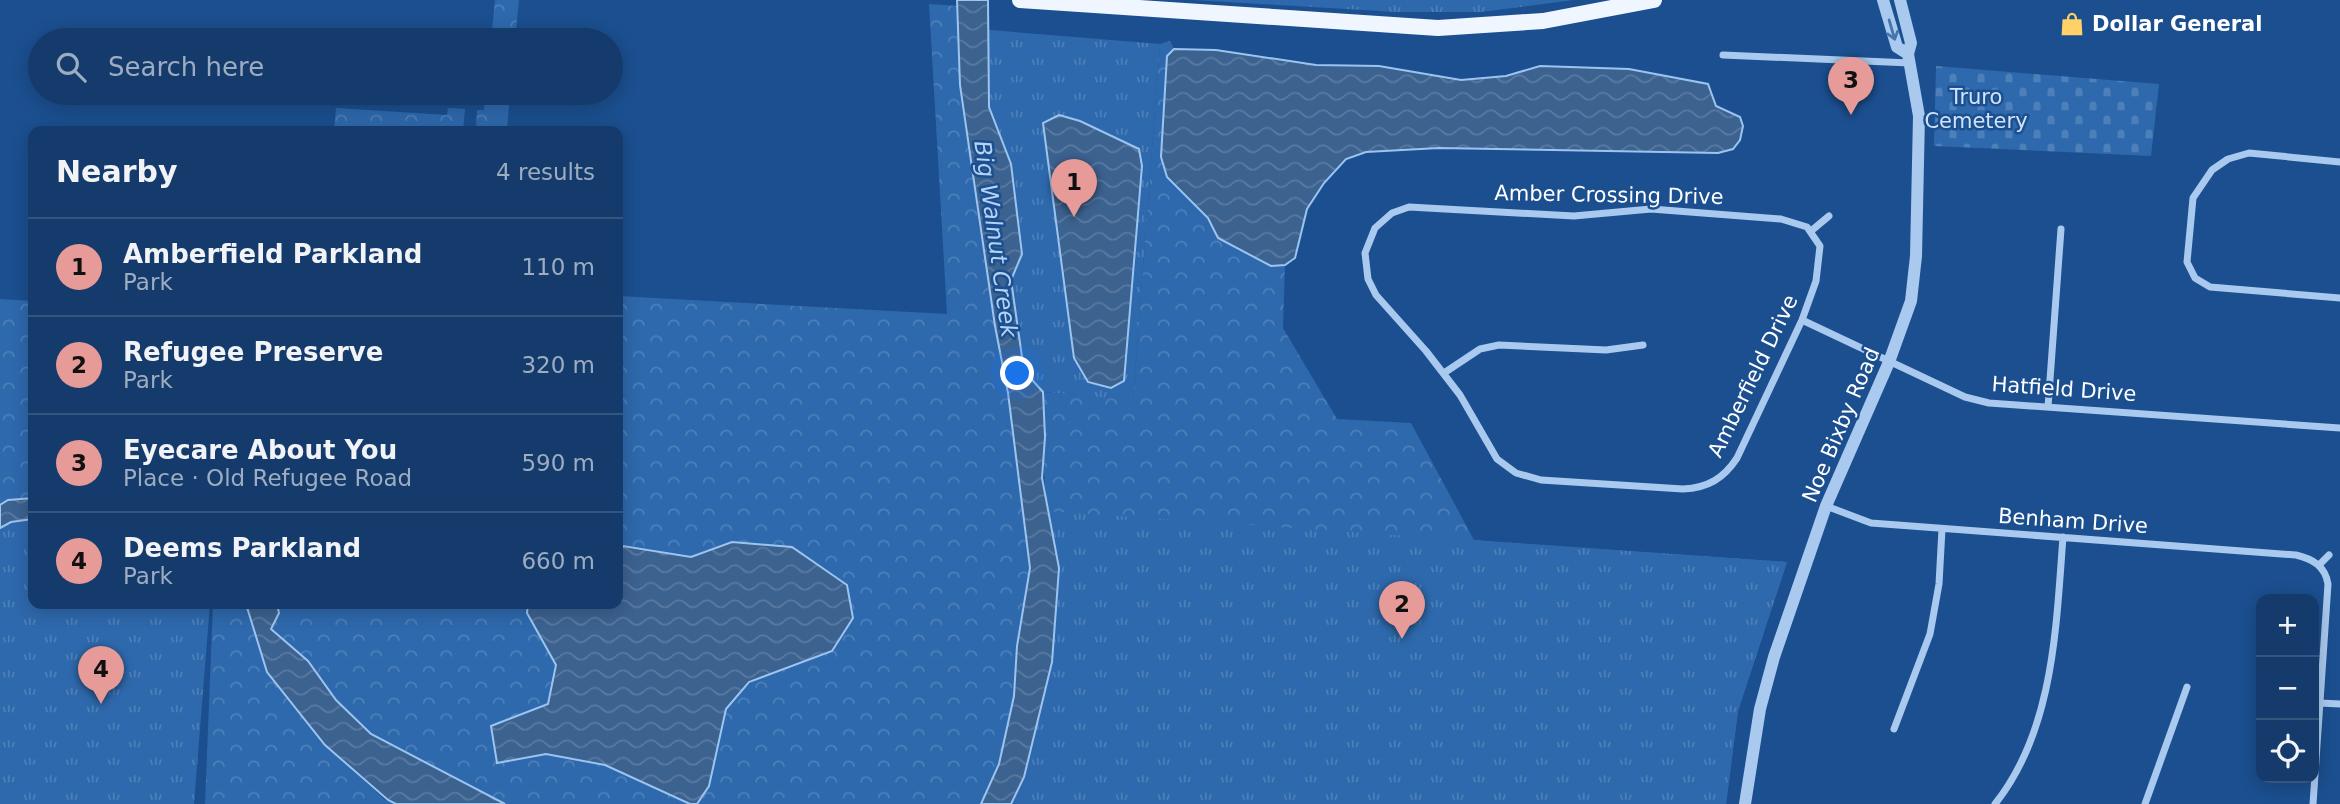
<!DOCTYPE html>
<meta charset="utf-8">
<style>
body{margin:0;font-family:"DejaVu Sans",sans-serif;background:#214673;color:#f1f3f6}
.controls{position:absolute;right:21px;bottom:21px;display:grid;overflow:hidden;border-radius:14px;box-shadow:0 4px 18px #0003}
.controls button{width:63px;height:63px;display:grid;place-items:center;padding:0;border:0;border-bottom:2px solid #33557e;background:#143b6b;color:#f1f3f6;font:35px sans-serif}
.you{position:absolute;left:1018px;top:374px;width:24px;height:24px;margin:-18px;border:5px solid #fff;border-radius:50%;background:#1a73e8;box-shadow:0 0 0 10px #1a73e833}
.badge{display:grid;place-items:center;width:46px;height:46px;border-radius:50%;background:#e69b98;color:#111;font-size:23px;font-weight:700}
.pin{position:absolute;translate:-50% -58px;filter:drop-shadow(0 2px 4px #0008)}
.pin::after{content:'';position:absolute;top:37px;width:24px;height:21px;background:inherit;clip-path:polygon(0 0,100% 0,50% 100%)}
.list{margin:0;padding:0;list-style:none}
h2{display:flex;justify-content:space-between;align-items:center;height:91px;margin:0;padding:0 28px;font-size:30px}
h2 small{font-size:23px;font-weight:400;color:#9dadc1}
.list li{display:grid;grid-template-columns:46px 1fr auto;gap:21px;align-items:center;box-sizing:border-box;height:98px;padding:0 28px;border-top:2px solid #33557e}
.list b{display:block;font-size:26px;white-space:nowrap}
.list p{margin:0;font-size:23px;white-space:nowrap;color:#9dadc1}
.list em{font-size:23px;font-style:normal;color:#9dadc1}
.icon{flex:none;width:38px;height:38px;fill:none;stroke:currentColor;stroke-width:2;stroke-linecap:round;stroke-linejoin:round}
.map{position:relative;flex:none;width:2340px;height:804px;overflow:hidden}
.search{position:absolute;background:#143b6b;box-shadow:0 4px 18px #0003;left:28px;top:28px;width:595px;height:77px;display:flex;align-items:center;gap:18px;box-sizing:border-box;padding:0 24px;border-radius:38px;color:#9dadc1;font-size:26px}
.panel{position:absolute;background:#143b6b;box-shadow:0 4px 18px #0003;left:28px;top:126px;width:595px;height:483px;border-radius:14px}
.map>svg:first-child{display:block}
.forest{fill:url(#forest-crowns)}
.cemetery{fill:url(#cemetery-stones)}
.park{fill:url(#park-tufts)}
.water{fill:url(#water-waves);stroke:#9cc4f0;stroke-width:2}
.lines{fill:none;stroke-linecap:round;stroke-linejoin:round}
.minor{stroke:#a9c9ee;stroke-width:7}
.tertiary{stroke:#a9c9ee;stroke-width:12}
.primary{stroke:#f0f6ff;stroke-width:16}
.oneway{stroke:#4674ac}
.labels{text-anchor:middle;stroke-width:5;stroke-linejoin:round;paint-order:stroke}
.poi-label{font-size:21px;font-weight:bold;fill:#fff;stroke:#1b4f8f;text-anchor:start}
.park-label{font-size:21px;fill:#cfe3fa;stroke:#1b4f8f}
.street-label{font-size:21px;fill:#fff;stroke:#1b4f8f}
.water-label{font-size:23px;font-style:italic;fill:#b5d3f5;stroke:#1b4f8f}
</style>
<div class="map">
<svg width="2340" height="804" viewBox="0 0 2340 804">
<defs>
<pattern id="forest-crowns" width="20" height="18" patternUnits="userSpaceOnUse" patternTransform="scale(1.75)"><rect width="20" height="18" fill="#2e69ad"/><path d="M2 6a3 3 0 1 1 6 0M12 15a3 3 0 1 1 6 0" fill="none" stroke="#4d80b9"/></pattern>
<pattern id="cemetery-stones" width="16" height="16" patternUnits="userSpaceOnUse" patternTransform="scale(1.75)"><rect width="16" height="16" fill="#2e69ad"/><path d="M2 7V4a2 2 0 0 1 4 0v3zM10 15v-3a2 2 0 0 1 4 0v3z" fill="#4d80b9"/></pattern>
<pattern id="park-tufts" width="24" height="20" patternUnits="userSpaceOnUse" patternTransform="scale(1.75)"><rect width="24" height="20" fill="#2e69ad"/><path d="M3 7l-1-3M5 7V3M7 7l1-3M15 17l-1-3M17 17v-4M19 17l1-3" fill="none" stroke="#4d80b9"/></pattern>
<pattern id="water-waves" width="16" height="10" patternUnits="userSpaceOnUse" patternTransform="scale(1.75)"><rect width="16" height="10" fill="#3c6290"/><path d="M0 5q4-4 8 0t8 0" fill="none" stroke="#597aa1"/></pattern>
</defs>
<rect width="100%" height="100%" fill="#1b4f8f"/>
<path class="forest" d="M495,0H519L515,40H491Z
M929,4L958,6L960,85L995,326L1008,393L1030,568L1017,646L1014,696L999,764L981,804H697C720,770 713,745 725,711C737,677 801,663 832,651L847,585L792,547L732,542L691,557L623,546L618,556V296L947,314Z
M1170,41L1174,49L1167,56L1161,157L1167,176L1208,218L1218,238L1271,266L1285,265L1283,328L1337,419L1411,423L1474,540L1787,562L1738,711L1726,804H1011L1045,511L1048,510C1041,471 1045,432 1043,392L1133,399L1160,44Z
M485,93H510L507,131H476L477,110H484Z
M336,108L447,115L448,108L465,109L463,131H334Z
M0,299L33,301V498L9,500L0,505Z
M213,604H246L267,673L325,745L385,800L395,804H205Z
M277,604H528L527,614L556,665L548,704L491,726L546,754L605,765L690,804H505L371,734L336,700L308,661L271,629L279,613Z"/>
<path class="cemetery" d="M1936,66L2159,84L2151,156L1934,146Z"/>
<path class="park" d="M1193,0H1574L1481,12H1396Z
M978,29L1160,44L1133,400L1023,390Z
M1045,511L1787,562L1738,711L1726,804H1004Z
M33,519V604H210L194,804H0V528L11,522Z"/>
<path class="water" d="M957,0H988L989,107L1011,164L1022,254L1011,280L1024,371L1043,392L1045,437L1042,478L1059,568L1052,662L1024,777L1011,804H981L999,764L1014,696L1017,646L1030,568L1008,393L995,326L960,85Z
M1174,49L1216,50L1316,65L1379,66L1461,80L1506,76L1540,66L1629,69L1708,84L1716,106L1740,117L1743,126L1740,140L1733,149L1718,153L1439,148L1366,152L1346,159L1324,183L1307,209L1295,258L1285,265L1271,266L1218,238L1208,218L1167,177L1161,157L1167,56Z
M1059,115L1080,121L1139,149L1142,166L1124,381L1111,388L1088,382L1074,358L1043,123Z
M33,498V519L11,522L0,528V505L8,500Z
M732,542L792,547L847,585L853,618L832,651L749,682L726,709L709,786L697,804H690L605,765L546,754L497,763L491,726L548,704L556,665L527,613L528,604H618V556L623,546L691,557Z
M246,604H277L279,613L271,629L308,661L336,700L371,734L505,804H396L388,800L325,745L267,672Z"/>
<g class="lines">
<path class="minor" d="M1723,55L1910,63
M2340,162L2249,153L2228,159L2212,170L2193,198L2187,262L2195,278L2210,287L2340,298
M1409,207L1574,216L1651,209L1781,219L1807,227L1820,246L1816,281L1802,320L1737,458C1724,478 1708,488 1683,489L1541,480L1516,473L1497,459L1460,395L1426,351L1376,295L1368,279L1365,253L1375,228L1392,213Z
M1811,231L1829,216
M1802,320L1965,397L1989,403L2340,428
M1444,373L1480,349L1499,345L1606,350L1643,345
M2048,407L2061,229
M1826,506L1871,523L2296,555C2313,559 2325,566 2328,584L2313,804
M2319,565L2329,555
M2320,703L2340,704
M1894,729L1930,634L1939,584L1942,529
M1995,804C2054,730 2056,627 2063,537
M2145,804L2187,687"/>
<path class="tertiary" d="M1883,0L1897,47L1908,54
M1745,804L1760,709L1774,657L1826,506L1889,362L1911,301L1916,256L1919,116L1908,54L1911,43L1900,0"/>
<path class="primary" d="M1020,0L1438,28L1543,21L1654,0"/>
</g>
<defs><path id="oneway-shaft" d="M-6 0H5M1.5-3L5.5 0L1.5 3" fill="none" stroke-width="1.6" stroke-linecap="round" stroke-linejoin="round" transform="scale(1.75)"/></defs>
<use class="oneway" href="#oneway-shaft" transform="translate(1892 30) rotate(74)"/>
<defs>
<g id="shop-bare" transform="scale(1.89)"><path d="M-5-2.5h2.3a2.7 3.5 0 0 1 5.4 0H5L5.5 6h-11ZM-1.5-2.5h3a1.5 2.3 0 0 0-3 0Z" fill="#ffd166" stroke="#1b4f8f" stroke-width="2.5" paint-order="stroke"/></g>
</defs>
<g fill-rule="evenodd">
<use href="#shop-bare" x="2072" y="24"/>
</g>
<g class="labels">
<g class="poi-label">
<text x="2092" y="31">Dollar General</text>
</g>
<g class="park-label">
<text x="1976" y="104">Truro<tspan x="1976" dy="24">Cemetery</tspan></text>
</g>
<g class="street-label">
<text transform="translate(1609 195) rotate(1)" y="7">Amber Crossing Drive</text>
<text transform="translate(1753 376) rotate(-64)" y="7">Amberfield Drive</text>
<text transform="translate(2064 389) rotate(4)" y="7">Hatfield Drive</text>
<text transform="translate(1841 425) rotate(-67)" y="7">Noe Bixby Road</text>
<text transform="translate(2073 521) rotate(4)" y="7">Benham Drive</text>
</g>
<g class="water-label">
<text transform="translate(996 239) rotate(82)" y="8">Big Walnut Creek</text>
</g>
</g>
</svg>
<div class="controls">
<button>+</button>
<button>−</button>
<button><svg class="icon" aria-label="locate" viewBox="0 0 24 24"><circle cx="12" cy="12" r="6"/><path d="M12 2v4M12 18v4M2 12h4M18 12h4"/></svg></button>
</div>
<div class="you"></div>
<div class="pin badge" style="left:1074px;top:217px">1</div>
<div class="pin badge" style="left:1402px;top:639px">2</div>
<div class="pin badge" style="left:1851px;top:115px">3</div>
<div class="pin badge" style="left:101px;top:704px">4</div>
<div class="search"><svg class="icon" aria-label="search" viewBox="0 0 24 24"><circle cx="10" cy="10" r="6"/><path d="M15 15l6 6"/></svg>Search here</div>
<section class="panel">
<h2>Nearby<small>4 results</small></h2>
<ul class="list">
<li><span class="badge">1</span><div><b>Amberfield Parkland</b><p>Park</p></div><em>110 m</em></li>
<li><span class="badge">2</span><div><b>Refugee Preserve</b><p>Park</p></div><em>320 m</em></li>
<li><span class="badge">3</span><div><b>Eyecare About You</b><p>Place · Old Refugee Road</p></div><em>590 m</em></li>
<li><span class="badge">4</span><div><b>Deems Parkland</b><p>Park</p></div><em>660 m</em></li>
</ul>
</section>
</div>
